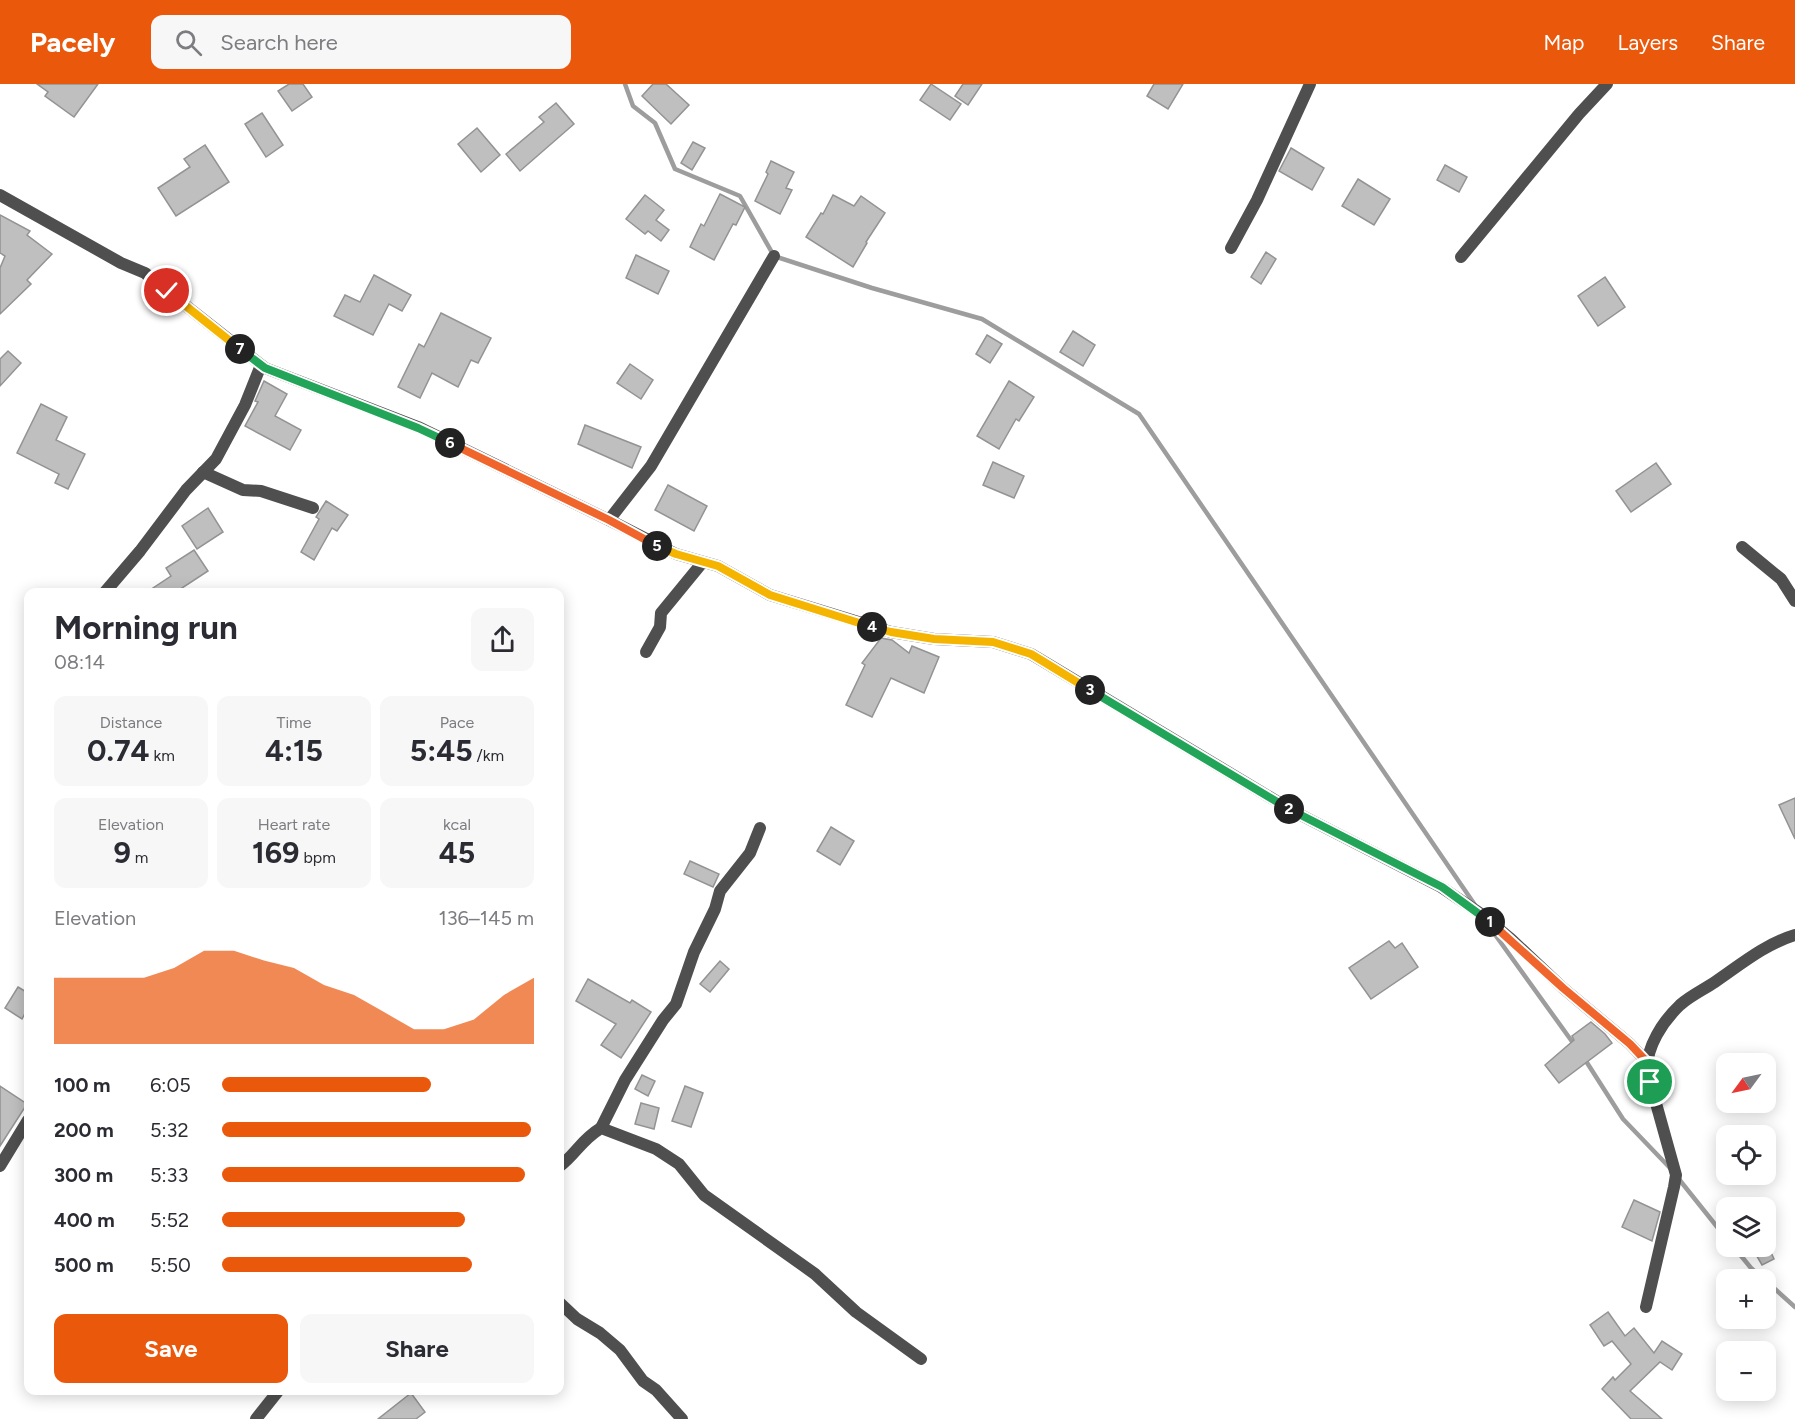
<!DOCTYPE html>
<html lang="en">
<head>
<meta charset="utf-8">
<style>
	body { margin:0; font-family:Figtree,sans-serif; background:#f7f7f7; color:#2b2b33; height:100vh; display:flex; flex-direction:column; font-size:22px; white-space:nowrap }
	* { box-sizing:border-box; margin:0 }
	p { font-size:20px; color:#7c7c81 }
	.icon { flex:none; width:33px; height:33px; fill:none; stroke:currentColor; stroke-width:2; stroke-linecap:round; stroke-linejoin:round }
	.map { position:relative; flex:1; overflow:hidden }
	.side { position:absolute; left:24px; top:504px; width:540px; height:807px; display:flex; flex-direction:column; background:#fff; border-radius:12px; box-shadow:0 3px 15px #0003 }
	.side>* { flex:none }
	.needle { width:39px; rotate:237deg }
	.controls { position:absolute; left:1716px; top:969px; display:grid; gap:12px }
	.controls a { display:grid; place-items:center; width:60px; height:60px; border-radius:12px; background:#fff; box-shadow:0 3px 15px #0003; font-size:30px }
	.pin { position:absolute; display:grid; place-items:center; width:51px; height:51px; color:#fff; margin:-26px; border:3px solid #fff; border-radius:50%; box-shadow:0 2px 6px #0007 }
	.km { position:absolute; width:30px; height:30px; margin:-15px; border-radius:50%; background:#222; color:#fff; font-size:16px; line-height:30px; text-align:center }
	.round { display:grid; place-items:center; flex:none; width:63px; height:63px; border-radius:12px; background:#f7f7f7 }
	.overview { display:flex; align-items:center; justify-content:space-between; height:102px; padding:0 30px }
	h1 { font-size:33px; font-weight:700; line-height:45px }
	.metrics { display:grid; grid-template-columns:repeat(3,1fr); gap:9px; height:102px; padding:6px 30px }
	.metrics div { display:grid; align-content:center; border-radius:12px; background:#f7f7f7; text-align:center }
	.metrics b { font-size:30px; font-weight:700 }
	.metrics small { font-size:16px; font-weight:400 }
	.metrics p { font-size:16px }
	.chart { height:168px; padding:12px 30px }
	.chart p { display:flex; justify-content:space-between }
	.chart svg { width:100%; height:108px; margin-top:6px; fill:#ea580c; opacity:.7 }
	.cta { display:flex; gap:12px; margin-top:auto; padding:12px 30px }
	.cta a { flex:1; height:69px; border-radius:12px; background:#ea580c; color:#fff; font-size:24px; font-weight:700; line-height:69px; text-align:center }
	.cta a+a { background:#f7f7f7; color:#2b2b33 }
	ul { padding:0 30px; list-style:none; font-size:20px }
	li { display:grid; grid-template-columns:96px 72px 1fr; align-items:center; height:45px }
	li i { height:15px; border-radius:8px; background:#ea580c }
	header { display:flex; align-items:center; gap:36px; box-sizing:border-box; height:84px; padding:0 30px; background:#ea580c; color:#fff }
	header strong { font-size:28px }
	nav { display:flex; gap:33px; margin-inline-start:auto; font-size:21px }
	.search { width:420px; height:54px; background:#f7f7f7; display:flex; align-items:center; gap:15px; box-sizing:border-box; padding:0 21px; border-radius:12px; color:#7c7c81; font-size:22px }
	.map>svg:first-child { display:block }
</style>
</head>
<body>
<header>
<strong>Pacely</strong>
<div class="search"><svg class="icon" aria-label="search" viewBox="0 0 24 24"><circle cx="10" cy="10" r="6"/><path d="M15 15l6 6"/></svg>Search here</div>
<nav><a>Map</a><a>Layers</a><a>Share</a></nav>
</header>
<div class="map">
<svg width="1795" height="1335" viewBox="0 0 1795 1335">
	<rect width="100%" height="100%" fill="#fff"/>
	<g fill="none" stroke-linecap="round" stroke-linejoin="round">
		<g stroke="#9d9d9d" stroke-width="4.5">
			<path d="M625 0 633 22 655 39 675 85 740 112 774 172 872 204 982 235 1139 330 1475 821"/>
			<path d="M1491 845 1576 963"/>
			<path d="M1584 974 1623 1035 1671 1085"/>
			<path d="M1678 1094 1726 1154"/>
			<path d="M1733 1162 1751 1184 1764 1196"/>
			<path d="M1766 1197 1795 1223"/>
		</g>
	</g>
	<g fill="#bfbfbf" stroke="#939393" stroke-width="1.5">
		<path d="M37 0H98L74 33 45 12 48 8Z"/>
		<path d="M289 0H303L312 13 292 27 278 7Z"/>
		<path d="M653 0H666L689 21 671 40 642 12Z"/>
		<path d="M931 0 961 20 950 36 920 16Z"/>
		<path d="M963 0H982L968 21 955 12Z"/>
		<path d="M1154 0H1183L1168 25 1147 12Z"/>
		<path d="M556 19 574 40 520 87 506 70 544 38 539 33Z"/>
		<path d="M262 29 283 61 266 73 245 40Z"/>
		<path d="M477 44 500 71 481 88 458 60Z"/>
		<path d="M693 58 705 64 692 86 681 79Z"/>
		<path d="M205 61 229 98 176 132 158 104 190 83 184 75Z"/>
		<path d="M1291 64 1324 84 1312 106 1279 87Z"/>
		<path d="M771 77 794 88 786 104 792 106 780 130 755 117 768 90 766 88Z"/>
		<path d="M1445 81 1467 93 1459 108 1437 96Z"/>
		<path d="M1358 95 1390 115 1374 141 1342 122Z"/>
		<path d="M720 110 745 123 736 141 733 140 714 176 690 163 701 140 704 142Z"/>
		<path d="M645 111 664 126 656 136 669 146 661 157 648 147 645 150 626 135Z"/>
		<path d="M833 111 854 122 861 112 885 129 866 158 867 159 853 183 806 153 821 129 823 130Z"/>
		<path d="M0 131 30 147 27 151 52 170 27 196 31 200 0 230V184L5 172 0 169Z"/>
		<path d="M1266 168 1276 175 1261 200 1251 193Z"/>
		<path d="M636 171 669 187 658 210 626 194Z"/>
		<path d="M374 191 411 211 402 227 389 220 373 251 334 232 345 211 360 218Z"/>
		<path d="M1605 193 1625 223 1598 242 1578 212Z"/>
		<path d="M441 229 491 254 478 279 471 276 458 303 432 289 420 314 398 303 419 260 424 263Z"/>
		<path d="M1073 247 1095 261 1083 282 1060 268Z"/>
		<path d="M987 251 1002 260 990 279 976 270Z"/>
		<path d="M8 267 21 279 0 302V275Z"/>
		<path d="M630 280 653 296 641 315 617 299Z"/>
		<path d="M264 297 287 310 275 332 301 346 290 366 245 342 258 318 255 317Z"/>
		<path d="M1009 297 1034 313 1019 337 1016 335 999 365 977 352Z"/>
		<path d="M41 320 67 333 56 356 85 370 68 405 55 399 59 390 17 369Z"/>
		<path d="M585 341 641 363 632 384 578 360Z"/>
		<path d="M993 378 1024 392 1014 414 983 401Z"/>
		<path d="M1656 379 1671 400 1631 428 1616 407Z"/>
		<path d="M668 401 707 422 694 447 655 426Z"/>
		<path d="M326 417 348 431 337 447 332 444 314 476 301 468 319 435 316 433Z"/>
		<path d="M208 424 223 448 197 465 182 442Z"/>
		<path d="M194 466 208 487 176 508H147L171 492 166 484Z"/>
		<path d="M881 554 892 556 909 569 912 562 939 573 924 609 891 594 872 633 846 621 865 581 862 579Z"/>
		<path d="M1795 714V755L1779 721Z"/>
		<path d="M831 743 854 757 840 781 817 767Z"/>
		<path d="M690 777 719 790 713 803 684 790Z"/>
		<path d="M1389 857 1395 864 1402 859 1418 883 1371 915 1349 884Z"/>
		<path d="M720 877 729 885 710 908 700 900Z"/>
		<path d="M588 895 630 919 632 916 651 928 621 974 601 961 616 940 576 917Z"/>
		<path d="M18 903 28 909V924L22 935 5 924Z"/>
		<path d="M1591 938 1605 950 1612 959 1559 999 1545 981 1574 956 1572 952Z"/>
		<path d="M642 991 655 997 648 1012 635 1005Z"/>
		<path d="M0 1002 27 1020 0 1062Z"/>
		<path d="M685 1002 703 1009 691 1043 672 1037Z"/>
		<path d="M641 1019 659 1024 654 1045 635 1040Z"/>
		<path d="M1634 1116 1660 1128 1652 1157 1622 1143Z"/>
		<path d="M1751 1162H1768L1774 1175 1762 1181Z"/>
		<path d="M1608 1228 1625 1252 1634 1244 1654 1269 1662 1257 1682 1270 1672 1286 1660 1278 1630 1307 1662 1335H1631L1602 1305 1613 1293 1615 1296 1631 1280 1612 1257 1604 1262 1590 1241Z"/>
		<path d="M411 1309 425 1328 416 1335H378Z"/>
	</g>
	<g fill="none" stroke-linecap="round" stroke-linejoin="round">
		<g stroke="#4f4f4f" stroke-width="12">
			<path d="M0 111 121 179 145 189 167 207 265 284 418 343 609 436 676 470 718 482 770 511 891 548 934 555 993 558 1031 570 1293 727 1441 803 1481 830 1511 855 1563 904 1630 960 1647 978"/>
			<path d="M1231 164 1257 116 1310 0"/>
			<path d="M1461 173 1579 30 1607 0"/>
			<path d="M203 388 243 406 261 407 313 424"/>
			<path d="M609 436 651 382 774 172"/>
			<path d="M1742 463 1781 495 1795 517"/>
			<path d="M105 508 140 467 186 406 216 375 245 321 261 281"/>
			<path d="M646 568 660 543 661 529 702 479"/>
			<path d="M601 1044 625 996 663 936 676 920 694 868 715 825 720 807 750 769 760 744"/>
			<path d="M0 1082 28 1036"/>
			<path d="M560 1082C576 1070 581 1056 601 1044L656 1065 679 1080 704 1111 815 1190 856 1228 921 1275"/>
			<path d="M560 1219 577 1235 600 1249 620 1266 643 1297 656 1306 682 1335"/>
			<path d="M1646 1223 1674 1103 1676 1091 1647 987C1646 963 1663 937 1680 921 1690 912 1703 906 1715 898 1740 881 1765 860 1795 851"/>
			<path d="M256 1335 279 1306"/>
		</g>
	</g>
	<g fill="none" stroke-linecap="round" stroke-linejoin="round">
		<g stroke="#fff" stroke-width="12">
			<path id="split-1" d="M1490 838 1563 904 1630 960 1647 978 1650 998"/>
		</g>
		<g stroke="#fff" stroke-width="12">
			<path id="split-2" d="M1289 725 1442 803 1490 838"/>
		</g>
		<g stroke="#fff" stroke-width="12">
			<path id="split-3" d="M1090 606 1289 725"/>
		</g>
		<g stroke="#fff" stroke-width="12">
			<path id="split-4" d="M872 543 891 548 934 555 993 558 1031 570 1090 606"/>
		</g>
		<g stroke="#fff" stroke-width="12">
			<path id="split-5" d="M657 462 676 470 718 482 770 511 872 543"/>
		</g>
		<g stroke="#fff" stroke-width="12">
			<path id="split-6" d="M450 359 609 436 657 462"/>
		</g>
		<g stroke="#fff" stroke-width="12">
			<path id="split-7" d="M240 265 265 284 418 344 450 359"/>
		</g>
		<g stroke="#fff" stroke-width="12">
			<path id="split-8" d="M167 207 240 265"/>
		</g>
		<use href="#split-1" stroke="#f0652b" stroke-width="8"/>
		<use href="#split-2" stroke="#22a559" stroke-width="8"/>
		<use href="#split-3" stroke="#22a559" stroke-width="8"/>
		<use href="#split-4" stroke="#f5b400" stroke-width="8"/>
		<use href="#split-5" stroke="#f5b400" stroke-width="8"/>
		<use href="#split-6" stroke="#f0652b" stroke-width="8"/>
		<use href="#split-7" stroke="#22a559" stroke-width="8"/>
		<use href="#split-8" stroke="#f5b400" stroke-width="8"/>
	</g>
</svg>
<div class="controls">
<a><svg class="needle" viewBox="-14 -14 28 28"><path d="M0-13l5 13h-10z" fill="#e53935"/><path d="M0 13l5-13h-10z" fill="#7c7c81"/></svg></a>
<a><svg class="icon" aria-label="locate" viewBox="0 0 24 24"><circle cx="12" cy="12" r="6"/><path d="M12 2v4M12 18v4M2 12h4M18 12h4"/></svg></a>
<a><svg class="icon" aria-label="layers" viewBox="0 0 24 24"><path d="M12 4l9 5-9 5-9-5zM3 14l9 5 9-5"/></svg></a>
<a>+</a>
<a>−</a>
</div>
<div class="pin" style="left:1650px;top:998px;background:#1e9e55"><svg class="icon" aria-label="arrive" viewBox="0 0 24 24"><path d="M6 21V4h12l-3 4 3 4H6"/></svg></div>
<div class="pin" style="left:167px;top:207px;background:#d93025"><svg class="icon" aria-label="check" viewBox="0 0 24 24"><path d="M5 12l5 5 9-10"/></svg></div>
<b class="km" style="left:1490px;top:838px">1</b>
<b class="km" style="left:1289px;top:725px">2</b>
<b class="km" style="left:1090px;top:606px">3</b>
<b class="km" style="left:872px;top:543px">4</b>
<b class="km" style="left:657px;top:462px">5</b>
<b class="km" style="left:450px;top:359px">6</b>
<b class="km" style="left:240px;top:265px">7</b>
<section class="side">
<div class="overview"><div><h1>Morning run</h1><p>08:14</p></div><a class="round"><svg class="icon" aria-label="share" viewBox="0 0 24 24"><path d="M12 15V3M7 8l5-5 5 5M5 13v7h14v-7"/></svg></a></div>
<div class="metrics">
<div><p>Distance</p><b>0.74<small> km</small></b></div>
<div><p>Time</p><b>4:15</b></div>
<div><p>Pace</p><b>5:45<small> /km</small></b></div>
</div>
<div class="metrics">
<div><p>Elevation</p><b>9<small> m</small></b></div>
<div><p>Heart rate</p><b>169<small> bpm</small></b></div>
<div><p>kcal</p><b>45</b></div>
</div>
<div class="chart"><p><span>Elevation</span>136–145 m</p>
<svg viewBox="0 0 160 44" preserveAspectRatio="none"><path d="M0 44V17L10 17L20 17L30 17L40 13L50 6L60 6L70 10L80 13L90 20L100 24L110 31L120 38L130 38L140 34L150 24L160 17V44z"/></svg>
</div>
<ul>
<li><b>100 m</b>6:05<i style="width:67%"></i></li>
<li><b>200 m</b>5:32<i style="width:99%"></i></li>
<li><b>300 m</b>5:33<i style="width:97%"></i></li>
<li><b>400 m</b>5:52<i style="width:78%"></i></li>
<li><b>500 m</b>5:50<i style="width:80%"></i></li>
</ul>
<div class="cta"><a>Save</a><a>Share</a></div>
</section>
</div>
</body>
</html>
